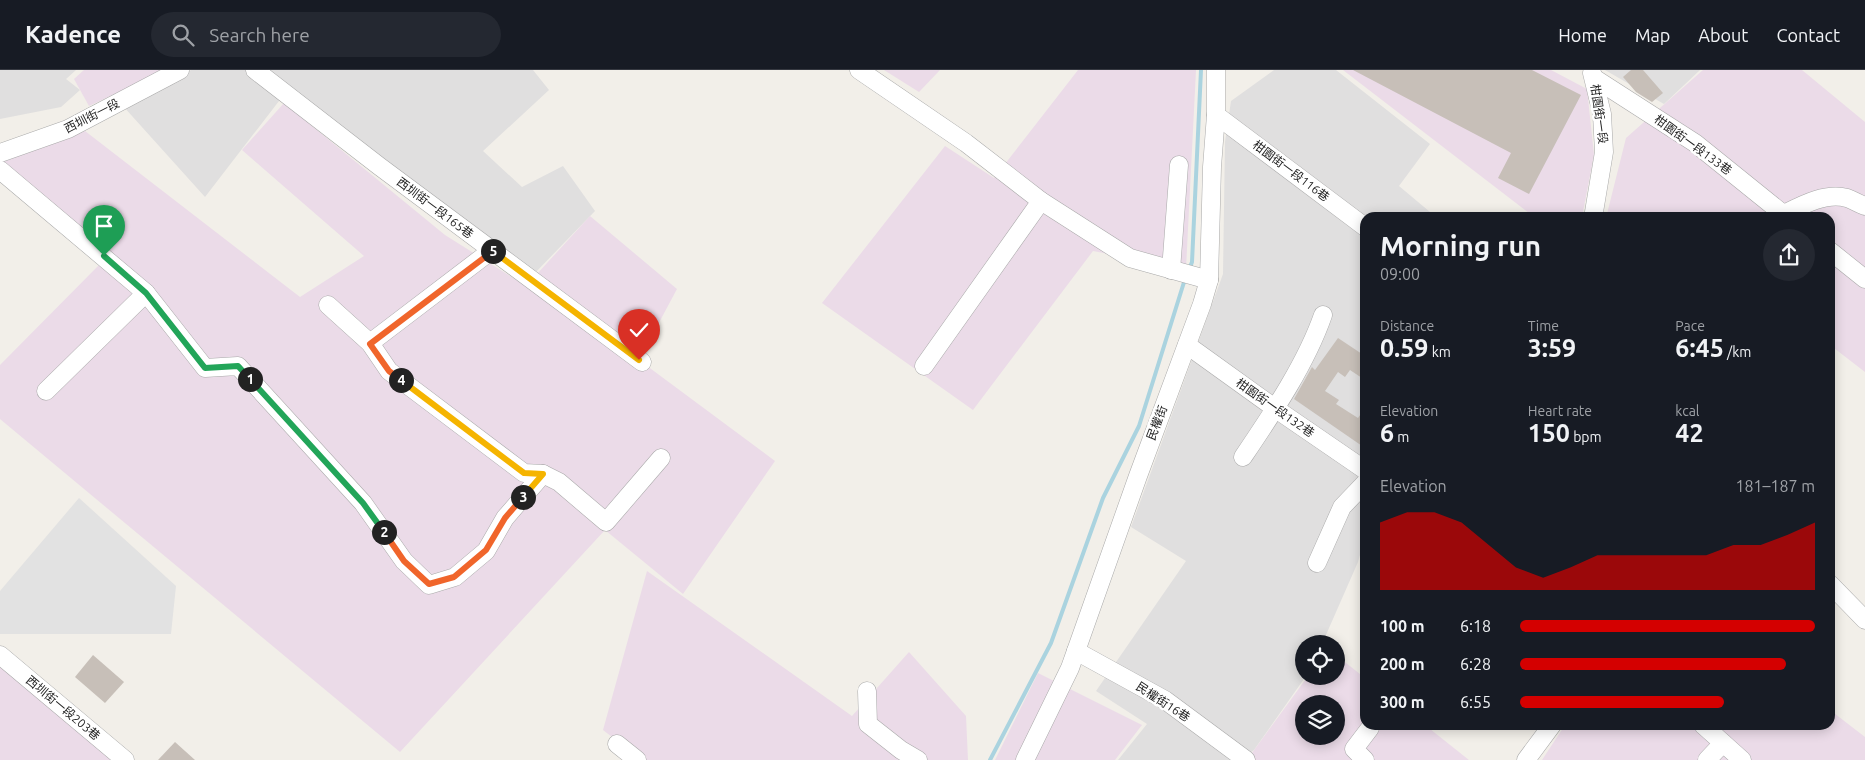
<!DOCTYPE html>
<html lang="en">
<head>
<meta charset="utf-8">
<style>
	body { margin:0; font-family:Ubuntu,"Noto Sans TC",sans-serif; background:#242831; color:#f1f3f6; height:100vh; display:flex; flex-direction:column; font-size:19px; white-space:nowrap }
	* { box-sizing:border-box; margin:0 }
	p { font-size:16px; color:#9ea1a6 }
	.icon { flex:none; width:28px; height:28px; fill:none; stroke:currentColor; stroke-width:2; stroke-linecap:round; stroke-linejoin:round }
	.map { position:relative; flex:1; overflow:hidden }
	.drawer { position:absolute; left:1360px; top:142px; width:475px; height:518px; display:flex; flex-direction:column; background:#171b24; border-radius:15px; box-shadow:0 2px 12px #0003 }
	.drawer>* { flex:none }
	.tools { position:absolute; left:1295px; top:565px; display:grid; gap:10px }
	.tools a { display:grid; place-items:center; width:50px; height:50px; border-radius:50%; background:#171b24; box-shadow:0 2px 12px #0003; font-size:25px }
	.pin { position:absolute; display:grid; place-items:center; width:42px; height:42px; color:#fff; margin:-51px -21px; border-radius:50% 50% 50% 0; rotate:-45deg; box-shadow:0 0 5px #0007 }
	.pin .icon { rotate:45deg }
	.km { position:absolute; width:25px; height:25px; margin:-12px; border-radius:50%; background:#222; color:#fff; font-size:14px; line-height:25px; text-align:center }
	.round { display:grid; place-items:center; flex:none; width:52px; height:52px; border-radius:26px; background:#242831 }
	.headline { display:flex; align-items:center; justify-content:space-between; height:85px; padding:0 20px }
	h1 { font-size:28px; font-weight:700; line-height:38px }
	.metrics { display:grid; grid-template-columns:repeat(3,1fr); gap:8px; height:85px; padding:5px 20px }
	.metrics div { display:grid; align-content:center }
	.metrics b { font-size:25px; font-weight:700 }
	.metrics small { font-size:14px; font-weight:400 }
	.metrics p { font-size:14px }
	.chart { height:140px; padding:10px 20px }
	.chart p { display:flex; justify-content:space-between }
	.chart svg { width:100%; height:90px; margin-top:5px; fill:#d40000; opacity:.7 }
	ul { padding:0 20px; list-style:none; font-size:16px }
	li { display:grid; grid-template-columns:80px 60px 1fr; align-items:center; height:38px }
	li i { height:12px; border-radius:6px; background:#d40000 }
	header { display:flex; align-items:center; gap:30px; box-sizing:border-box; height:70px; padding:0 25px; background:#171b24; border-bottom:1px solid #363941 }
	header strong { font-size:24px }
	nav { display:flex; gap:28px; margin-inline-start:auto; font-size:18px }
	.search { width:350px; height:45px; background:#242831; display:flex; align-items:center; gap:12px; box-sizing:border-box; padding:0 18px; border-radius:28px; color:#9ea1a6; font-size:19px }
	.map>svg:first-child { display:block }
</style>
</head>
<body>
<header>
<strong>Kadence</strong>
<div class="search"><svg class="icon" aria-label="search" viewBox="0 0 24 24"><circle cx="10" cy="10" r="6"/><path d="M15 15l6 6"/></svg>Search here</div>
<nav><a>Home</a><a>Map</a><a>About</a><a>Contact</a></nav>
</header>
<div class="map">
<svg width="1865" height="690" viewBox="0 0 1865 690">
	<rect width="100%" height="100%" fill="#f2efe9"/>
	<g fill="#e0dfdf">
		<path d="M0 0H76L66 9 80 20 61 37 0 49Z"/>
		<path d="M191 0H533L549 20 483 81 522 117 563 96 595 141 534 204 289 18 205 127 123 36Z"/>
		<path d="M1274 0H1336L1430 74 1399 116 1436 147 1365 148V467L1358 492 1322 574H1304V606H1306L1254 680 1241 690H1118L1147 654 1096 621 1186 491 1131 457 1223 204 1225 72 1231 31Z"/>
		<path d="M1605 0H1700L1664 34Z"/>
	</g>
	<g fill="#ebdbe8" fill-rule="evenodd">
		<path d="M84 0H166L89 36 74 9Z"/>
		<path d="M884 0H940L919 22Z"/>
		<path d="M1078 0H1196L1186 199 1093 181 973 340 822 233 945 76 994 108Z"/>
		<path d="M1343 0H1551L1587 19 1594 85 1582 147H1534Z"/>
		<path d="M1703 0H1802L1865 52V302L1830 275V148H1606L1626 68Z"/>
		<path d="M284 33 445 165 526 216 590 146 677 219 639 290 775 391 683 524 605 460 400 682 0 349V295L99 195 2 90 85 61 300 227 364 186 242 80Z"/>
		<path d="M647 501 852 646 909 582 966 646 968 690H642L603 660Z"/>
		<path d="M1336 585 1365 608V655H1425L1469 690H1253L1249 687 1308 606H1336ZM1304 634H1336V666H1304Z"/>
		<path d="M0 592 112 690H0Z"/>
		<path d="M1038 603 1142 655 1115 690H995Z"/>
		<path d="M1830 640 1865 667V690H1542L1565 655H1830Z"/>
	</g>
	<path fill="#e2e2e2" d="M79 428 176 516 171 564H0V521Z"/>
	<g fill="none" stroke-linecap="round" stroke-linejoin="round">
		<g stroke="#aad3df" stroke-width="4">
			<path d="M1189 200 1192 192 1201 0"/>
			<path d="M990 690 1051 573 1103 428 1139 356 1185 209"/>
		</g>
	</g>
	<g fill="#c7bfb8">
		<path d="M1353 0H1532L1581 25 1529 124 1498 108 1511 83Z"/>
		<path d="M1631 0H1643L1663 23 1652 32 1636 22 1623 7Z"/>
		<path d="M1338 268 1365 286V310L1350 300 1345 307 1338 302 1325 321 1339 330 1336 334 1358 348 1365 338V378L1294 329 1312 297 1315 300Z"/>
		<path d="M93 585 124 612 105 633 75 607Z"/>
		<path d="M175 672 195 690H158Z"/>
	</g>
	<g fill="none" stroke-linecap="round" stroke-linejoin="round">
		<g stroke="#a9a9a9" stroke-width="19">
			<g id="minor">
				<path d="M255 0 379 96 642 292"/>
				<path d="M859 0 966 73 1041 131 1130 188 1209 210"/>
				<path d="M1592 3 1602 44 1604 82 1593 148"/>
				<path d="M1594 8 1695 73 1788 148"/>
				<path d="M1216 45 1365 157"/>
				<path d="M0 83 68 59 180 0"/>
				<path d="M0 100 146 223 205 298 238 296 363 433 404 491 429 515 455 507 486 481 505 448 543 404"/>
				<path d="M1784 144C1802 135 1826 122 1847 128 1853 130 1859 134 1865 136"/>
				<path d="M1830 181 1865 209"/>
				<path d="M1171 200 1179 95"/>
				<path d="M328 235 370 273 389 301 524 403 543 404 559 412 606 452 661 388"/>
				<path d="M370 273 492 180"/>
				<path d="M1187 275 1276 339 1365 400"/>
				<path d="M924 296 1041 131"/>
				<path d="M46 321 146 223"/>
				<path d="M1243 387C1272 344 1306 294 1323 245"/>
				<path d="M1317 493 1342 437 1365 413"/>
				<path d="M1830 514 1865 550"/>
				<path d="M1076 581 1165 630 1246 690"/>
				<path d="M0 585 125 690"/>
				<path d="M867 621 868 654 901 680 918 690"/>
				<path d="M1703 655 1742 690"/>
				<path d="M617 674 637 690"/>
				<path d="M1025 690 1070 598 1138 406 1202 234 1209 210 1212 97 1216 45V0"/>
				<path d="M1365 690 1354 679 1370 658"/>
				<path d="M1526 690 1552 655"/>
				<path d="M1707 690 1723 673"/>
			</g>
		</g>
		<use href="#minor" stroke="#fff" stroke-width="18"/>
	</g>
	<g fill="none" stroke-linecap="round" stroke-linejoin="round">
		<g stroke="#fff" stroke-width="10">
			<path id="split-1" d="M104 186 146 223 205 298 238 296 250 309"/>
		</g>
		<g stroke="#fff" stroke-width="10">
			<path id="split-2" d="M250 309 363 433 384 462"/>
		</g>
		<g stroke="#fff" stroke-width="10">
			<path id="split-3" d="M384 462 404 491 429 514 454 507 486 480 505 448 523 427"/>
		</g>
		<g stroke="#fff" stroke-width="10">
			<path id="split-4" d="M401 310 524 403 543 404 523 427"/>
		</g>
		<g stroke="#fff" stroke-width="10">
			<path id="split-5" d="M401 310 389 301 370 274 493 181"/>
		</g>
		<g stroke="#fff" stroke-width="10">
			<path id="split-6" d="M493 181 639 290"/>
		</g>
		<use href="#split-1" stroke="#22a559" stroke-width="6"/>
		<use href="#split-2" stroke="#22a559" stroke-width="6"/>
		<use href="#split-3" stroke="#f0652b" stroke-width="6"/>
		<use href="#split-4" stroke="#f5b400" stroke-width="6"/>
		<use href="#split-5" stroke="#f0652b" stroke-width="6"/>
		<use href="#split-6" stroke="#f5b400" stroke-width="6"/>
	</g>
	<g text-anchor="middle" stroke-width="5" stroke-linejoin="round" paint-order="stroke">
		<g font-size="12" fill="#222" stroke="#fff">
			<text transform="translate(1599 44) rotate(82)" y="4">柑園街一段</text>
			<text transform="translate(92 46) rotate(-27)" y="4">西圳街一段</text>
			<text transform="translate(1693 75) rotate(36)" y="4">柑園街一段133巷</text>
			<text transform="translate(1291 101) rotate(37)" y="4">柑園街一段116巷</text>
			<text transform="translate(435 138) rotate(37)" y="4">西圳街一段165巷</text>
			<text transform="translate(1275 338) rotate(35)" y="4">柑園街一段132巷</text>
			<text transform="translate(1157 353) rotate(-69)" y="4">民權街</text>
			<text transform="translate(1163 632) rotate(33)" y="4">民權街16巷</text>
			<text transform="translate(63 638) rotate(40)" y="4">西圳街一段203巷</text>
		</g>
	</g>
</svg>
<div class="tools">
<a><svg class="icon" aria-label="locate" viewBox="0 0 24 24"><circle cx="12" cy="12" r="6"/><path d="M12 2v4M12 18v4M2 12h4M18 12h4"/></svg></a>
<a><svg class="icon" aria-label="layers" viewBox="0 0 24 24"><path d="M12 4l9 5-9 5-9-5zM3 14l9 5 9-5"/></svg></a>
</div>
<div class="pin" style="left:104px;top:186px;background:#1e9e55"><svg class="icon" aria-label="arrive" viewBox="0 0 24 24"><path d="M6 21V4h12l-3 4 3 4H6"/></svg></div>
<div class="pin" style="left:639px;top:290px;background:#d93025"><svg class="icon" aria-label="check" viewBox="0 0 24 24"><path d="M5 12l5 5 9-10"/></svg></div>
<b class="km" style="left:250px;top:309px">1</b>
<b class="km" style="left:384px;top:462px">2</b>
<b class="km" style="left:523px;top:427px">3</b>
<b class="km" style="left:401px;top:310px">4</b>
<b class="km" style="left:493px;top:181px">5</b>
<section class="drawer">
<div class="headline"><div><h1>Morning run</h1><p>09:00</p></div><a class="round"><svg class="icon" aria-label="share" viewBox="0 0 24 24"><path d="M12 15V3M7 8l5-5 5 5M5 13v7h14v-7"/></svg></a></div>
<div class="metrics">
<div><p>Distance</p><b>0.59<small> km</small></b></div>
<div><p>Time</p><b>3:59</b></div>
<div><p>Pace</p><b>6:45<small> /km</small></b></div>
</div>
<div class="metrics">
<div><p>Elevation</p><b>6<small> m</small></b></div>
<div><p>Heart rate</p><b>150<small> bpm</small></b></div>
<div><p>kcal</p><b>42</b></div>
</div>
<div class="chart"><p><span>Elevation</span>181–187 m</p>
<svg viewBox="0 0 160 44" preserveAspectRatio="none"><path d="M0 44V11L10 6L20 6L30 11L40 22L50 33L60 38L70 33L80 27L90 27L100 27L110 27L120 27L130 22L140 22L150 17L160 11V44z"/></svg>
</div>
<ul>
<li><b>100 m</b>6:18<i style="width:100%"></i></li>
<li><b>200 m</b>6:28<i style="width:90%"></i></li>
<li><b>300 m</b>6:55<i style="width:69%"></i></li>
</ul>
</section>
</div>
</body>
</html>
